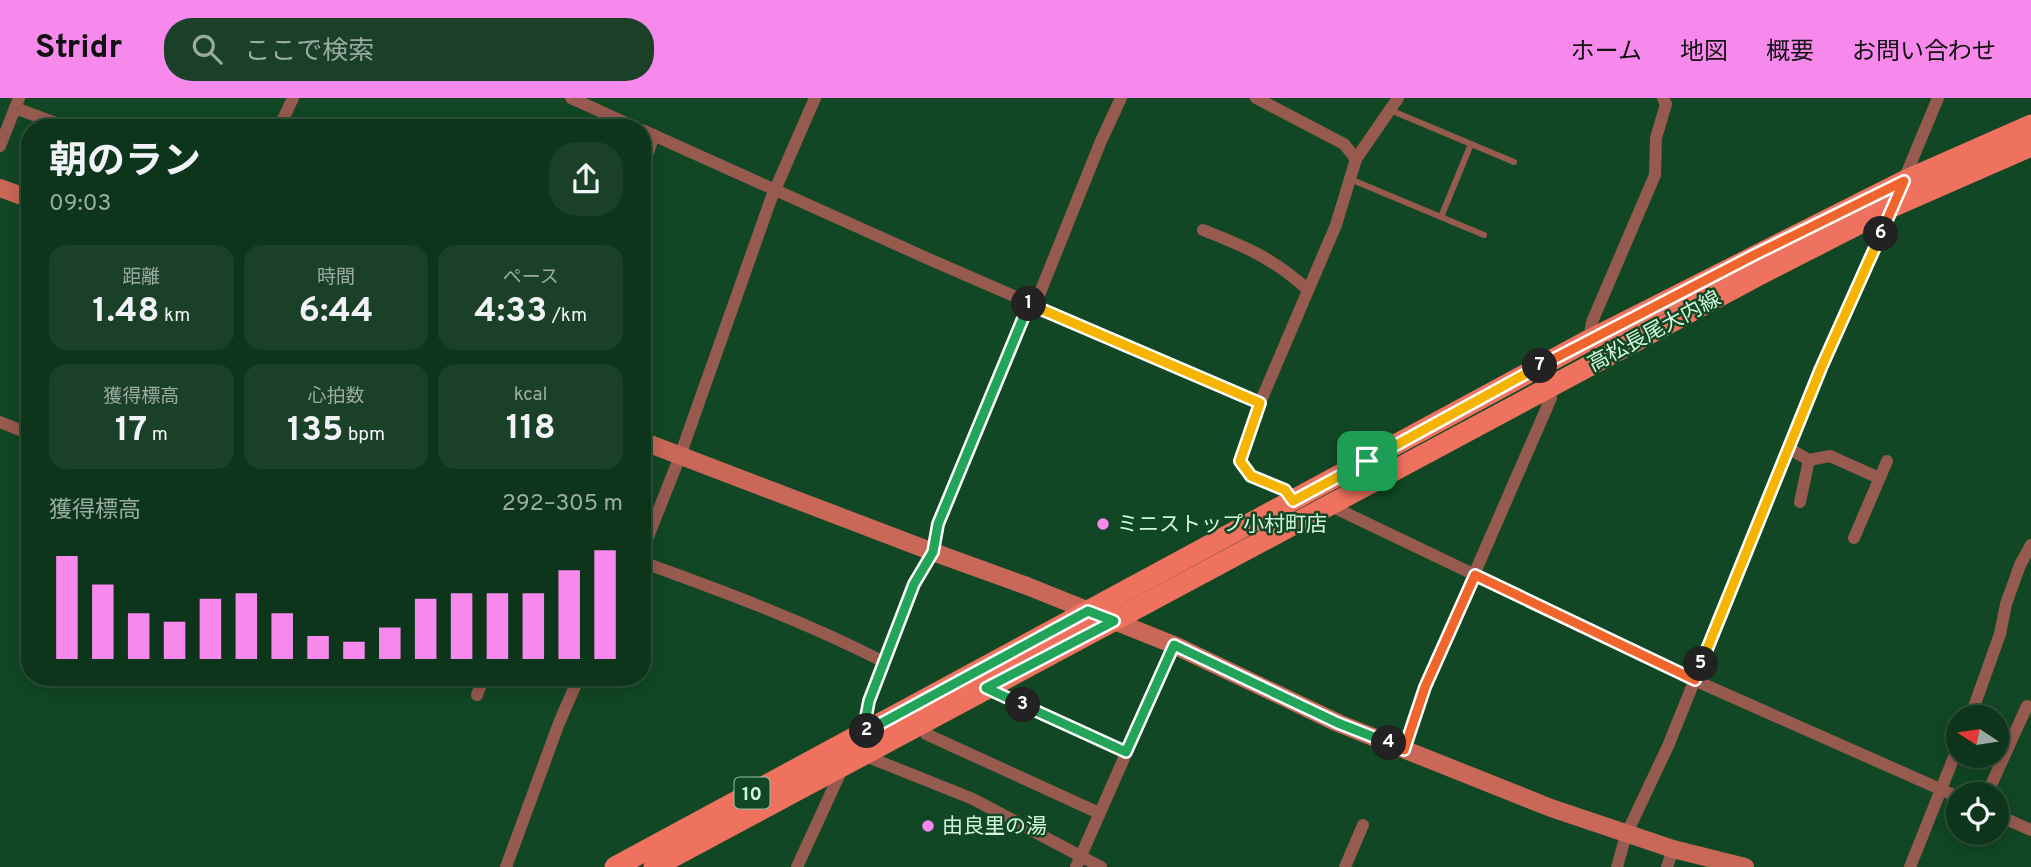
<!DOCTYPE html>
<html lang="ja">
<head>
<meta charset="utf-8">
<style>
	body { margin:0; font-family:Overpass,"Noto Sans JP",sans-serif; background:#1b4028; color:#f1f3f6; height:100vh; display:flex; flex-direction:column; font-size:26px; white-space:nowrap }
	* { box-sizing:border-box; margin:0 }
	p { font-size:23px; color:#9aaba3 }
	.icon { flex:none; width:38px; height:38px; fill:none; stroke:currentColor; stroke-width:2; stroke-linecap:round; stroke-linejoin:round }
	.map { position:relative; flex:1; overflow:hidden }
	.details { position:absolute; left:21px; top:21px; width:630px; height:567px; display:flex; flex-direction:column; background:#0d351b; border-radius:28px; box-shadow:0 4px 18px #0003,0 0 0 2px #2d503a }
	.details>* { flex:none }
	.needle { width:46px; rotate:282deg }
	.tools { position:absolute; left:1946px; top:607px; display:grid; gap:14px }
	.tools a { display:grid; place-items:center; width:63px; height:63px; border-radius:50%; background:#0d351b; box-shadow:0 4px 18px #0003,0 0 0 2px #2d503a; font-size:35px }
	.pin { position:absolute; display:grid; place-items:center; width:60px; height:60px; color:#fff; margin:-30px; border-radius:14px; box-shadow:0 4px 10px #0006 }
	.km { position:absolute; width:35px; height:35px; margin:-18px; border-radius:50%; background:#222; color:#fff; font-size:19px; line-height:35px; text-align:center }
	.round { display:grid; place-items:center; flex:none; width:74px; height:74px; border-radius:28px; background:#1b4028 }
	.summary { display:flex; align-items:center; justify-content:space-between; height:119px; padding:0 28px }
	h1 { font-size:38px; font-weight:700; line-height:52px }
	.figures { display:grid; grid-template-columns:repeat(3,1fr); gap:10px; height:119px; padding:7px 28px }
	.figures div { display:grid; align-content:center; border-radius:18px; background:#1b4028; text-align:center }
	.figures b { font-size:35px; font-weight:700 }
	.figures small { font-size:19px; font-weight:400 }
	.figures p { font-size:19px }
	.chart { height:196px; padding:14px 28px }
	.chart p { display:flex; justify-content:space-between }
	.chart svg { width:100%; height:126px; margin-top:7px; stroke:#f788ec; stroke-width:6 }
	header { display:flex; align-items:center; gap:42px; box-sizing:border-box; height:98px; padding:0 35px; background:#f788ec; color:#111 }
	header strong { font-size:33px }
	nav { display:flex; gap:38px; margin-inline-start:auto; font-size:24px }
	.search { width:490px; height:63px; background:#1b4028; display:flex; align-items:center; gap:18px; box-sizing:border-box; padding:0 24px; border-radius:28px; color:#9aaba3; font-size:26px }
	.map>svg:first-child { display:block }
</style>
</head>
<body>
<header>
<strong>Stridr</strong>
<div class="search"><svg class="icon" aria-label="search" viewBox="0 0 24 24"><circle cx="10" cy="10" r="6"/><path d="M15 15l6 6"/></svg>ここで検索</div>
<nav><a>ホーム</a><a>地図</a><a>概要</a><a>お問い合わせ</a></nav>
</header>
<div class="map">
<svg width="2031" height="769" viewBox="0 0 2031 769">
	<rect width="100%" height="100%" fill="#114724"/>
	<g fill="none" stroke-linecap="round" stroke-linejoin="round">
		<g stroke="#975a4f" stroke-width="6">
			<path d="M1390 12 1514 64"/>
			<path d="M1350 81 1484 137"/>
			<path d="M1441 119 1471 46"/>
		</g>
		<g stroke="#975a4f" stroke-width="12">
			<path d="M571 0 637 30"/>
			<path d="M1256 0 1344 46 1356 61"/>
			<path d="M15 10 69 30"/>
			<path d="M279 30 293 0"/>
			<path d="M642 32 931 162 1260 305"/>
			<path d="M0 48 19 0"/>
			<path d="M642 72 654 37"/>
			<path d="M1903 84 1938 0"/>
			<path d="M1203 132C1246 149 1273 160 1308 192"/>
			<path d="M1035 207 1101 43 1121 0"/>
			<path d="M1589 242 1592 224 1655 77 1656 40 1666 6 1663 0"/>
			<path d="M0 324 30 336"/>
			<path d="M1788 350 1809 362 1830 358 1879 380"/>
			<path d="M1800 404 1809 362"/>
			<path d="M1294 406 1285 392 1251 378 1240 363 1260 305 1336 127 1356 61 1398 0"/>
			<path d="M1329 407 1694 582 1958 699"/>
			<path d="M1854 440 1887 363"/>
			<path d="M642 454 680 358 771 101 815 0"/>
			<path d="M642 464C725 494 806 524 884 564"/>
			<path d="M986 590 1126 654"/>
			<path d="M477 597 484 579"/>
			<path d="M1970 620 2000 536 2006 506 2020 467 2031 447"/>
			<path d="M863 635 869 603 914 487 933 454 938 426 1030 205"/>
			<path d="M926 636 1099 715"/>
			<path d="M1404 652 1425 589 1551 300 1548 290"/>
			<path d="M863 657 973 701 1101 769"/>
			<path d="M1987 696 2027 608"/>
			<path d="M1997 717 2031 732"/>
			<path d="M506 769 559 625 579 579"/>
			<path d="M797 769 842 671"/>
			<path d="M1076 769 1174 547"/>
			<path d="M1345 769 1363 727"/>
			<path d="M1617 769 1626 737 1668 648 1821 270 1892 110"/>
			<path d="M1667 769 1673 751"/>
			<path d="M1910 769 1958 649"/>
		</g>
		<g stroke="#c96858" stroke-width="18">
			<path d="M0 90 30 101"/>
			<path d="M642 343 933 454 1027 488 1174 547 1338 625 1551 710 1673 751 1745 769"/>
		</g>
		<g stroke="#ee725e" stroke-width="21">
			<path d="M615 769 1589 242 1904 83 2031 27"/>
			<path d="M654 769 1759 177 1892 109 2031 48"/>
		</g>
	</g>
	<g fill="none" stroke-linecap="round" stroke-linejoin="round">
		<g stroke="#fff" stroke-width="14">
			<path id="split-1" d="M1029 206 1260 305 1240 363 1251 378 1285 392 1293 403 1367 363"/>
		</g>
		<g stroke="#fff" stroke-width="14">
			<path id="split-2" d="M867 633 863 635 869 603 914 486 933 454 938 426 1029 206"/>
		</g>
		<g stroke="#fff" stroke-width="14">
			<path id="split-3" d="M867 633 1088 513 1114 523 986 590 1023 607"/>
		</g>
		<g stroke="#fff" stroke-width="14">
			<path id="split-4" d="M1023 607 1126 654 1174 547 1338 625 1389 645"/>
		</g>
		<g stroke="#fff" stroke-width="14">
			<path id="split-5" d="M1389 645 1404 652 1425 589 1475 477 1695 582 1701 566"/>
		</g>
		<g stroke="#fff" stroke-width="14">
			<path id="split-6" d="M1701 566 1821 270 1881 136"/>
		</g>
		<g stroke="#fff" stroke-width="14">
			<path id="split-7" d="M1540 268 1754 157 1904 83 1881 136"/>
		</g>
		<g stroke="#fff" stroke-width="14">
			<path id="split-8" d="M1367 363 1540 268"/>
		</g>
		<use href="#split-1" stroke="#f5b400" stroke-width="9"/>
		<use href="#split-2" stroke="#22a559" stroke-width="9"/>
		<use href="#split-3" stroke="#22a559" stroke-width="9"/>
		<use href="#split-4" stroke="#22a559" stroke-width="9"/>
		<use href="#split-5" stroke="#f0652b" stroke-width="9"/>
		<use href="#split-6" stroke="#f5b400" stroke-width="9"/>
		<use href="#split-7" stroke="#f0652b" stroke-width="9"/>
		<use href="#split-8" stroke="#f5b400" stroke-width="9"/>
	</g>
	<g fill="#f788ec" stroke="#114724" stroke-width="2.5">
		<circle cx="1103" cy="426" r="7"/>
		<circle cx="928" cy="728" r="7"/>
	</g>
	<g text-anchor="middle" stroke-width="5" stroke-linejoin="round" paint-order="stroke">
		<rect fill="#114724" stroke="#9ac2a4" stroke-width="2" x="734.5" y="679.5" width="35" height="31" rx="5"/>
		<g font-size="19" font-weight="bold" fill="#d4f7db">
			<text x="752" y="702">10</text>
		</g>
		<g font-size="21" fill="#d4f7db" stroke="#114724">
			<text transform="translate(1654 233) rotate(-28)" y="7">高松長尾大内線</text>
		</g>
		<g font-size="21" fill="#d4f7db" stroke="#114724" text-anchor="start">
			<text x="1117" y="433">ミニストップ小村町店</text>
			<text x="942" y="735">由良里の湯</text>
		</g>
	</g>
</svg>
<div class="tools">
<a><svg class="needle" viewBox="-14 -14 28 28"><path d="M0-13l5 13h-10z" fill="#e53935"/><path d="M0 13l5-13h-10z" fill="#9aaba3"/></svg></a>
<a><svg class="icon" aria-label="locate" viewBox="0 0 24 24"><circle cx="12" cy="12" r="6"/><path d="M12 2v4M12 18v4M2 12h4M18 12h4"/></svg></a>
</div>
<div class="pin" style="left:1367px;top:363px;background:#1e9e55"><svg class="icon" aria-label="arrive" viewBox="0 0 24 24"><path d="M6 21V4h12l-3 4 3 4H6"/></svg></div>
<b class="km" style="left:1029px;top:206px">1</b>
<b class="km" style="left:867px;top:633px">2</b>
<b class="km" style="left:1023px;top:607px">3</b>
<b class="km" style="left:1389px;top:645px">4</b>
<b class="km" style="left:1701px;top:566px">5</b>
<b class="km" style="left:1881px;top:136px">6</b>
<b class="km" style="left:1540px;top:268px">7</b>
<section class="details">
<div class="summary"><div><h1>朝のラン</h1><p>09:03</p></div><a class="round"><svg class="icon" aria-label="share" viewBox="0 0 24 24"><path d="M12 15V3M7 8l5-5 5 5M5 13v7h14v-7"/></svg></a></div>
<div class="figures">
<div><p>距離</p><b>1.48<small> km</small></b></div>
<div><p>時間</p><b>6:44</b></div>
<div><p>ペース</p><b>4:33<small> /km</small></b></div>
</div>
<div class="figures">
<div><p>獲得標高</p><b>17<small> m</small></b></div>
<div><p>心拍数</p><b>135<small> bpm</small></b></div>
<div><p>kcal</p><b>118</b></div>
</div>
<div class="chart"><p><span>獲得標高</span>292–305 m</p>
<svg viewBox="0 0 160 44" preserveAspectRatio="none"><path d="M5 44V8M15 44V18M25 44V28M35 44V31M45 44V23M55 44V21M65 44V28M75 44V36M85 44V38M95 44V33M105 44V23M115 44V21M125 44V21M135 44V21M145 44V13M155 44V6"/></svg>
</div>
</section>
</div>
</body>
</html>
